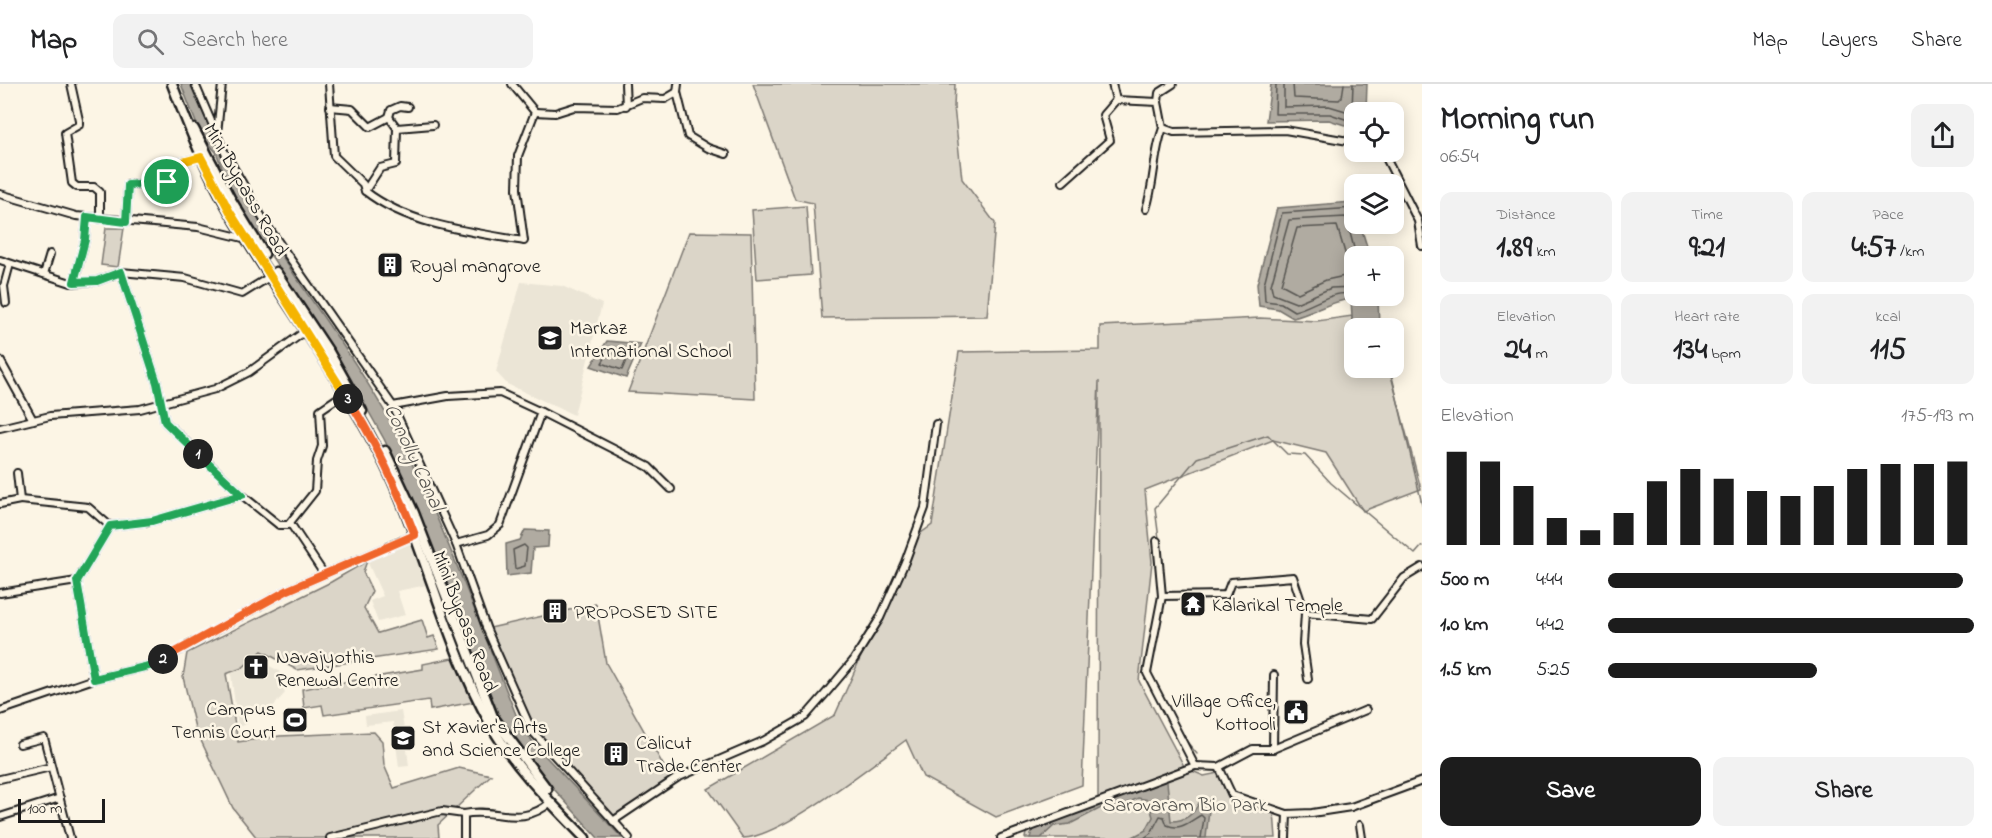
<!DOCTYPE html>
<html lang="en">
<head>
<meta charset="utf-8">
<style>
	body { margin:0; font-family:"Indie Flower",sans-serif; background:#f2f2f2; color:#202124; height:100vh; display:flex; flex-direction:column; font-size:22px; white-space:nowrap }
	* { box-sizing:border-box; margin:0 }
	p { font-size:20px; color:#757577 }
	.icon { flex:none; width:33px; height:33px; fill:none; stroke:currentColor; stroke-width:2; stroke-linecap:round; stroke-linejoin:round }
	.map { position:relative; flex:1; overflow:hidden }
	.details { display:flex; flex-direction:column; background:#fff; width:570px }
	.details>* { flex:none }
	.tools { position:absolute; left:1344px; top:18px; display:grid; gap:12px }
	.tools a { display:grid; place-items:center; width:60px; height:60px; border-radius:12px; background:#fff; box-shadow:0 3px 15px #0003; font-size:30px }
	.scale { position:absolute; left:18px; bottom:15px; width:87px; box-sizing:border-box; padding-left:6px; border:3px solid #1c1c1c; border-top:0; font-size:16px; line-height:21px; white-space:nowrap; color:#1c1c1c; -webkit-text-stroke:4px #fcf5e5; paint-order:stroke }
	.pin { position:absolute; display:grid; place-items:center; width:51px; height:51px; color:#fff; margin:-26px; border:3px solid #fff; border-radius:50%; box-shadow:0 2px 6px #0007 }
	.km { position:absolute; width:30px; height:30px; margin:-15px; border-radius:50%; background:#222; color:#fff; font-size:16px; line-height:30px; text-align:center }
	.round { display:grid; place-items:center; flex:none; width:63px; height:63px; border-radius:12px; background:#f2f2f2 }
	.overview { display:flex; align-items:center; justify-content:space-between; height:102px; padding:0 18px }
	h1 { font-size:33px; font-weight:700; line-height:45px }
	.stats { display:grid; grid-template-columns:repeat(3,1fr); gap:9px; height:102px; padding:6px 18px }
	.stats div { display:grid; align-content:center; border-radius:12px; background:#f2f2f2; text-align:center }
	.stats b { font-size:30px; font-weight:700 }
	.stats small { font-size:16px; font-weight:400 }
	.stats p { font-size:16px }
	.chart { height:168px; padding:12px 18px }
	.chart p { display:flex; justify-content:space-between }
	.chart svg { width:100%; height:108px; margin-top:6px; stroke:#1c1c1c; stroke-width:6 }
	.cta { display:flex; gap:12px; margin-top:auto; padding:12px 18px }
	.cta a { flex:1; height:69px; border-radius:12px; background:#1c1c1c; color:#fff; font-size:24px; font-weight:700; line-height:69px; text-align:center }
	.cta a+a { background:#f2f2f2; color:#202124 }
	ul { padding:0 18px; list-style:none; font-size:20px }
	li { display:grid; grid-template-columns:96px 72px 1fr; align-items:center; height:45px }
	li i { height:15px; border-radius:8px; background:#1c1c1c }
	header { display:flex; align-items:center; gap:36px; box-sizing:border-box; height:84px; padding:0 30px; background:#fff; border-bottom:2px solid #e0e0e0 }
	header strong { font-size:28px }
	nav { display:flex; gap:33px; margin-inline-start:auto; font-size:21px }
	.search { width:420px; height:54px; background:#f2f2f2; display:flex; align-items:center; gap:15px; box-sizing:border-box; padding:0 21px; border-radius:12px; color:#757577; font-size:22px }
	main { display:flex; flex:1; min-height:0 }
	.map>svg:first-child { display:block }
</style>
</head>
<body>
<header>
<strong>Map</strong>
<div class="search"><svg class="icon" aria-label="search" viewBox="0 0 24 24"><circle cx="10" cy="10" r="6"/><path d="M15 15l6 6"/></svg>Search here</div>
<nav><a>Map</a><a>Layers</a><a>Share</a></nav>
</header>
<main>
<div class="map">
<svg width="1422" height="754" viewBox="0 0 1422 754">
	<rect width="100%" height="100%" fill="#fcf5e5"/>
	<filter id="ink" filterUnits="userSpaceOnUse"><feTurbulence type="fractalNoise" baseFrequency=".0167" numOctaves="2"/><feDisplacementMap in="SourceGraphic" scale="12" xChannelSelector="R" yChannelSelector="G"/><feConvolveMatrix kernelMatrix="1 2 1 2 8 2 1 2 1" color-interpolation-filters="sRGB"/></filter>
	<g filter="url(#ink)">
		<g fill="#ebe5d6">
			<path d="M521 198 562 202 602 220 574 331 507 300 496 288Z"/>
			<path d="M411 459 427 501 397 507 405 531 378 538 370 517 383 512 367 477Z"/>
			<path d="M256 575 279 587 285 609 264 633 247 625V640L238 643 231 590Z"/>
			<path d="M401 627 405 651H411L412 657 406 658 409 682 399 683 393 638 366 641 365 632Z"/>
		</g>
		<g fill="#dbd5c8" stroke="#7c7872" stroke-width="1.5">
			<path d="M753 0H955L954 23 962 95 995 139 987 232 822 234 813 119 795 115Z"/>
			<path d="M806 122 811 191 757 195 752 126Z"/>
			<path d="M106 144H124L118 183 101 181Z"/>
			<path d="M689 148 751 149 755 315 628 308Z"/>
			<path d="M1352 232 1351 257 1354 259V284H1389L1421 405 1363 427 1326 369 1273 356 1145 406 1152 478 1139 597 1185 684 1204 692 1218 689 1228 713 1274 728 1276 754H1025L1027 744 1162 692 1098 714 1099 297 1082 701 996 733 923 693 906 656C873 680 780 754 743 754L708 705 835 631 914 454 932 441 959 268 1100 266V242L1260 234 1317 237Z"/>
			<path d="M367 477 363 488 372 507 364 524 378 549 422 536 428 554 434 552 439 565 297 586 262 567 242 584 226 590 238 658 280 652 374 648 382 657 384 681 394 704 459 684 491 691 438 741 439 754H257L233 724 195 644 183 593 187 569 331 498Z"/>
			<path d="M596 520 606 579 671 695 614 734 535 645 490 544Z"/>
			<path d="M457 573 474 618 430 626 429 616 324 631 322 621 304 624 302 605 423 585V580Z"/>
		</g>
		<g fill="#b0aba1" stroke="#75726c" stroke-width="1.5">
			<path d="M181 0H193C214 51 237 100 266 147 305 211 353 270 390 337 442 432 478 538 519 638L535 661 622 754H598L526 674 499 631 403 394 384 355 337 271 236 119 216 68 200 49Z"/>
			<path d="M1271 0H1367L1366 28H1354V44L1329 36 1266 37Z"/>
			<path d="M1352 118 1354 140H1360L1370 172H1354V212H1378L1379 244H1354L1353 250 1351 215C1330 217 1314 229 1293 234L1278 225 1259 222 1257 200 1277 124Z"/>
			<path d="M607 257 641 260 626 294 591 282Z"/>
			<path d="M525 446 549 447 548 463 533 464 531 489 507 492 506 460 520 456Z"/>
			<path d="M1163 695 1167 698 1171 737C1186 737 1194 730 1200 717L1210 716 1206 754H1131L1146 746 1153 733 1148 716 1138 714 1118 724 1105 722 1070 740 1054 742 1041 754H1030L1033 744Z"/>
		</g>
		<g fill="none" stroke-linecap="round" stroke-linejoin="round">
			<g stroke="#575551" stroke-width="1.5">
				<path d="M1276 0 1275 30H1330L1354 38"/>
				<path d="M1284 0V23L1329 22 1349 28 1352 26 1353 0"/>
				<path d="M1293 0 1294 14 1339 16 1342 13 1344 0"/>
				<path d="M1354 124 1282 129 1264 200 1265 217 1281 219 1294 227C1313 223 1334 204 1354 211"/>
				<path d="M1354 189 1348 179 1337 142 1297 144 1281 200 1298 209 1326 196 1354 190"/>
				<path d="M1354 203 1331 204 1296 219 1273 210 1271 201 1289 136 1346 133 1356 172"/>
				<path d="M611 264 630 267 622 286 602 279Z"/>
				<path d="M524 461 527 464 525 482 515 485 513 466Z"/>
				<path d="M1144 754 1151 749 1160 732 1164 733 1167 741C1181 747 1189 738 1201 731L1204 734 1201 754"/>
			</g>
			<g stroke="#75726c" stroke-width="1.5">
				<path d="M1390 284 1422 420"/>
				<path d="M1159 455 1155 424 1197 374 1268 351 1287 370 1305 371 1331 399 1415 470 1422 462"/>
				<path d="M1169 625 1183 653 1197 670"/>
			</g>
			<g stroke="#1c1c1c" stroke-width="10">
				<g id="minor">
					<path d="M71 0 79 36V41L65 49 72 99 77 103H94L100 108V135"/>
					<path d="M195 0 224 67 266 140 393 322 456 460 487 546 532 647 629 754"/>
					<path d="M329 0 334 72 363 100 365 107C408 141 471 148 524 157L517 105 518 72 535 28 512 0"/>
					<path d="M625 0 626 22"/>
					<path d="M1112 0 1116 16 1158 18 1163 44 1174 48 1285 46 1354 58"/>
					<path d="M677 8 688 52 708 64 726 70"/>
					<path d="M1158 18 1159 9 1173 0"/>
					<path d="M330 23 352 25 370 43 389 33 397 44 396 80 380 84 365 107"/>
					<path d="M535 28 555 29 574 23 618 24 642 14 665 15 677 8 678 0"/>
					<path d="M389 33 391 26 400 22 408 23"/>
					<path d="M397 44 433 41"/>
					<path d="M217 50 222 0"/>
					<path d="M1383 68 1418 137 1422 162"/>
					<path d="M1063 98 1110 56 1103 31 1116 16"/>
					<path d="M0 110 76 132 198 143 247 155"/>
					<path d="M1146 125C1155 98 1153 70 1163 44"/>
					<path d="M126 138 128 101 167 98V82L201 73"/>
					<path d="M0 176 71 199 97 197 121 188 185 194 242 210 271 192"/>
					<path d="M121 188 157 299 165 338 242 411"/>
					<path d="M44 190 50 170"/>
					<path d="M74 199 85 156 87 133"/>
					<path d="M6 219 4 202 10 180"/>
					<path d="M0 276 33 336"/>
					<path d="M393 322 448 312 500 309 541 328 500 441 488 451 456 460"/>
					<path d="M541 328 649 383 671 405"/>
					<path d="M0 344 50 332 140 325 215 305 249 288 304 248"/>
					<path d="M20 416 88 423 110 442"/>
					<path d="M0 420 20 416 17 389"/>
					<path d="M290 439 324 490"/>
					<path d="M77 497 94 595"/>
					<path d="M0 509 77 497 110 442 152 437 242 411 279 441H288L315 407 317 377 322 362 320 326 345 309"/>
					<path d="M1162 512 1226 511 1231 498 1293 493 1305 529 1372 535 1404 494 1422 483"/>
					<path d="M1305 529 1303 560 1308 595"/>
					<path d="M0 627 94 595 153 581 288 506 417 450"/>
					<path d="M20 660 44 654 70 754"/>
					<path d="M1273 665 1366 626"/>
					<path d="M1195 682 1219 683 1253 665H1273L1274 591"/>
					<path d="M1219 683 1232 711 1287 730 1312 729 1351 723 1422 697"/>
					<path d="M0 695 51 683"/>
					<path d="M0 733 60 714"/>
					<path d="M613 737 677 694 763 657 805 633 826 609 853 577 880 534 905 478 925 424 936 340"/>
					<path d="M1360 741 1362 754"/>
					<path d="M330 754 442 727 464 730"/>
					<path d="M464 754V730C497 723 519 745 551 718"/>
					<path d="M1001 754 1195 682 1147 589 1162 512 1157 457"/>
					<path d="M1286 754 1287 730"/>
				</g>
			</g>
			<g stroke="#1c1c1c" stroke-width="13">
				<g id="major">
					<path d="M172 0C189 44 206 87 230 128 277 208 335 284 378 367 424 454 442 553 490 639 513 682 552 720 585 754"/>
					<path d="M194 45 230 114 264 170"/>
					<path d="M276 188 329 268 362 327"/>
					<path d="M385 367 414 429 493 633 547 705"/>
				</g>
			</g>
			<use href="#minor" stroke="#fcf5e5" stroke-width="6"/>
			<use href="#major" stroke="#fcf5e5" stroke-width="8"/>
		</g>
	</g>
	<g fill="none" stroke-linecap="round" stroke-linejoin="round" filter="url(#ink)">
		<g stroke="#fff" stroke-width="12">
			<path id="split-1" d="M167 98 128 101 126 138 87 133 85 156 74 198 97 197 121 188 157 299 165 338 198 370"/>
		</g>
		<g stroke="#fff" stroke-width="12">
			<path id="split-2" d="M163 575 153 581 94 595 77 497 110 442 152 437 242 411 198 370"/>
		</g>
		<g stroke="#fff" stroke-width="12">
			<path id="split-3" d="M163 575 288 506 415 451C397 404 376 358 348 315"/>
		</g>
		<g stroke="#fff" stroke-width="12">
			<path id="split-4" d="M167 98V82L201 73 230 128 348 315"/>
		</g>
		<use href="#split-1" stroke="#22a559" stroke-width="8"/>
		<use href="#split-2" stroke="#22a559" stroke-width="8"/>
		<use href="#split-3" stroke="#f0652b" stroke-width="8"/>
		<use href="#split-4" stroke="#f5b400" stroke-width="8"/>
	</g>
	<defs>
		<g id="building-square" transform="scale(1.35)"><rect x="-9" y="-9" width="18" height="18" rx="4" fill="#1c1c1c" stroke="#fcf5e5"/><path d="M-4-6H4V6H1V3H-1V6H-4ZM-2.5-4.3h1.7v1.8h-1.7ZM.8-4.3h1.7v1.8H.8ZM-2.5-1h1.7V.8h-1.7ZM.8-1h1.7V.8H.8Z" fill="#fff"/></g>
		<g id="school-square" transform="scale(1.35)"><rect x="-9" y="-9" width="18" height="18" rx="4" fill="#1c1c1c" stroke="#fcf5e5"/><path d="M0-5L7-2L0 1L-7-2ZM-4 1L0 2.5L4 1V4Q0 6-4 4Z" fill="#fff"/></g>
		<g id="temple-square" transform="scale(1.35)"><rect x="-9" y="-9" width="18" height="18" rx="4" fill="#1c1c1c" stroke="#fcf5e5"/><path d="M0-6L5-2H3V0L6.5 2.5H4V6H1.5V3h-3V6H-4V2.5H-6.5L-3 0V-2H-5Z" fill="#fff"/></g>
		<g id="church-square" transform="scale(1.35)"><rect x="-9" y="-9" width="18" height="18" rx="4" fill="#1c1c1c" stroke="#fcf5e5"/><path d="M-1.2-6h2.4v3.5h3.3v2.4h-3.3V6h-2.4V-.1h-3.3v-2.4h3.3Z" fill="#fff"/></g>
		<g id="civic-square" transform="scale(1.35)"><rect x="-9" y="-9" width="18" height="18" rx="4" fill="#1c1c1c" stroke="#fcf5e5"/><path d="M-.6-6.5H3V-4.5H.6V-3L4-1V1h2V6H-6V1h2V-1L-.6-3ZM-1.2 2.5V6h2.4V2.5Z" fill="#fff"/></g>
		<g id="stadium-square" transform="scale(1.35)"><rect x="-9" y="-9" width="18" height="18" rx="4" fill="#1c1c1c" stroke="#fcf5e5"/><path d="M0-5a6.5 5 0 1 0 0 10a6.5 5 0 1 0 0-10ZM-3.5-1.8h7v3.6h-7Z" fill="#fff"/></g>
		<g id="university-square" transform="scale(1.35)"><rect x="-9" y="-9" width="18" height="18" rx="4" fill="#1c1c1c" stroke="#fcf5e5"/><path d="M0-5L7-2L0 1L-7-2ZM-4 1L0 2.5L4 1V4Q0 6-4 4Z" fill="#fff"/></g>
	</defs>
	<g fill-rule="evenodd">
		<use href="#building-square" x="390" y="181"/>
		<use href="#school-square" x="550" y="254"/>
		<use href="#temple-square" x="1193" y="520"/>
		<use href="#building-square" x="555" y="527"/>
		<use href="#church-square" x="256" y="583"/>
		<use href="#civic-square" x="1296" y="628"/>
		<use href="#stadium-square" x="295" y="636"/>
		<use href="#university-square" x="403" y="654"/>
		<use href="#building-square" x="616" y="670"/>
	</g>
	<g text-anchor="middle" stroke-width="5" stroke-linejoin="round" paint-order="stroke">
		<g font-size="20" fill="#1c1c1c" stroke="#fcf5e5">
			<text transform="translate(247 105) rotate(60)" y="7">Mini Bypass Road</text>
			<text transform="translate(466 537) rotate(69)" y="7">Mini Bypass Road</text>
		</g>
		<g font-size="20" fill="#1c1c1c" stroke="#fcf5e5" text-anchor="start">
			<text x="410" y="188">Royal mangrove</text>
			<text x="570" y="250">Markaz<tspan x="570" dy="23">International School</tspan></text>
			<text x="1212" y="527">Kalarikal Temple</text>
			<text x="574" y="534">PROPOSED SITE</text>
			<text x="276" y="579">Navajyothis<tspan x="276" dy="23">Renewal Centre</tspan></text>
			<text x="1276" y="623" text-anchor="end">Village Office,<tspan x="1276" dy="23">Kottooli</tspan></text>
			<text x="276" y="631" text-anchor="end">Campus<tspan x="276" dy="23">Tennis Court</tspan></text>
			<text x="422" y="649">St Xavier's Arts<tspan x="422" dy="23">and Science College</tspan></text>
			<text x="636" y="665">Calicut<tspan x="636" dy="23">Trade Center</tspan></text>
		</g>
		<g font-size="20" fill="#555450" stroke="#fcf5e5">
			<text x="1185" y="727">Sarovaram Bio Park</text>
		</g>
		<g font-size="21" font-style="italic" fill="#575551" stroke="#fcf5e5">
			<text transform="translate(415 373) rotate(65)" y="7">Conolly Canal</text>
		</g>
	</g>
</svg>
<div class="tools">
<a><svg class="icon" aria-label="locate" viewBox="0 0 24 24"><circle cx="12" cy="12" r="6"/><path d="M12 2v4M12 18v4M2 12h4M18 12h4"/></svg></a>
<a><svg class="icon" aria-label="layers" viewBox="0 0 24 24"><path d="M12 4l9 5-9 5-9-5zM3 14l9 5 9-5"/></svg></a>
<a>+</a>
<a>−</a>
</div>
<div class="scale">100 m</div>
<div class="pin" style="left:167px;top:98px;background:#1e9e55"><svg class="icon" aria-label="arrive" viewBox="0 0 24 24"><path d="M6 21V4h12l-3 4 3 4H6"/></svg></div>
<b class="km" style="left:198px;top:370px">1</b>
<b class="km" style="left:163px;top:575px">2</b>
<b class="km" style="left:348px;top:315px">3</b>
</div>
<section class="details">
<div class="overview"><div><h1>Morning run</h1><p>06:54</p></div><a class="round"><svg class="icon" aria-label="share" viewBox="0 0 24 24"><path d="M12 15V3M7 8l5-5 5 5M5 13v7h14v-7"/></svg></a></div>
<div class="stats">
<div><p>Distance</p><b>1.89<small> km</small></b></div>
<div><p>Time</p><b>9:21</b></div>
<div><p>Pace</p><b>4:57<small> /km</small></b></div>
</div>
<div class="stats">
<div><p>Elevation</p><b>24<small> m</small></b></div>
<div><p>Heart rate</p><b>134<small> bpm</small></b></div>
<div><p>kcal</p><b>115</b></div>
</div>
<div class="chart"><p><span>Elevation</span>175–193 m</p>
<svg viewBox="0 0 160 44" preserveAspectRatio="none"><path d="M5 44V6M15 44V10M25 44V20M35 44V33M45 44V38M55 44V31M65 44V18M75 44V13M85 44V17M95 44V22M105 44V24M115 44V20M125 44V13M135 44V11M145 44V11M155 44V10"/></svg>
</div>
<ul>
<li><b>500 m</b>4:44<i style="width:97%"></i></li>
<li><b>1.0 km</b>4:42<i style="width:100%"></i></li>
<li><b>1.5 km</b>5:25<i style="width:57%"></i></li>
</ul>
<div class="cta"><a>Save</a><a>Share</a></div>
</section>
</main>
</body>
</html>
